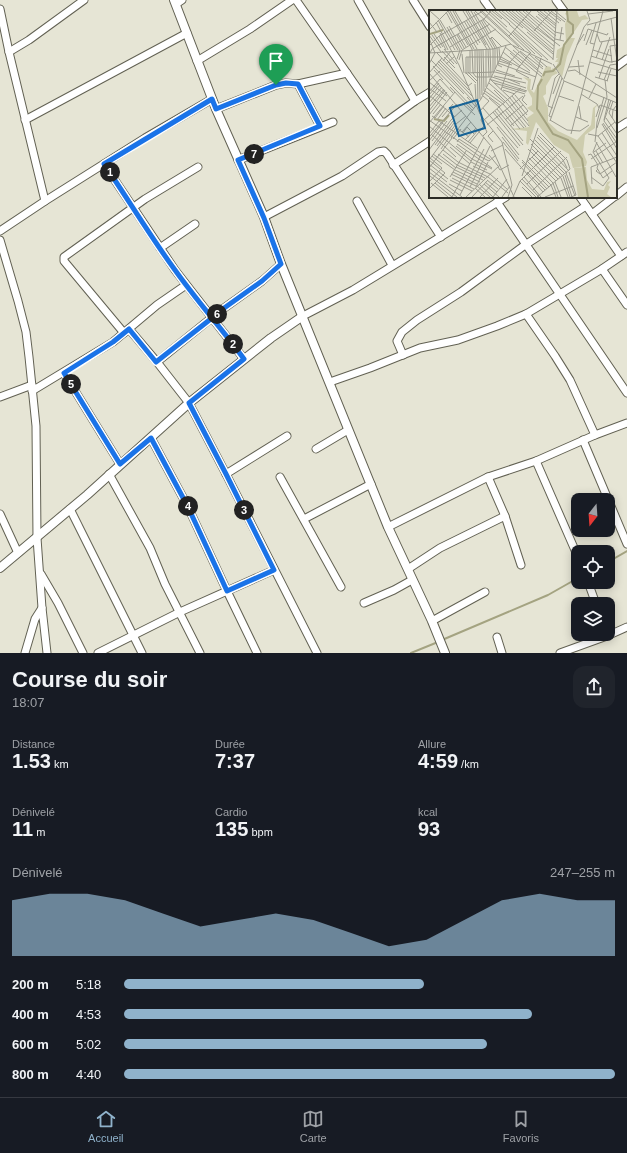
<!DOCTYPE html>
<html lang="fr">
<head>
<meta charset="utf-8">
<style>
	body { margin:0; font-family:Arial,sans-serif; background:#20242c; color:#f1f3f6; height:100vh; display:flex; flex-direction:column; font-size:15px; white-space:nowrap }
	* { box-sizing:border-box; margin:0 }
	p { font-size:13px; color:#9ea1a6 }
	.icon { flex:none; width:22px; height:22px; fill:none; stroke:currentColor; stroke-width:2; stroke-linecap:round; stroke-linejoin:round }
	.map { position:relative; height:653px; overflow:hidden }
	.sheet { display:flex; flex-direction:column; background:#171b24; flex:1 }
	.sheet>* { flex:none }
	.needle { width:26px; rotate:197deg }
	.fabs { position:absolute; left:571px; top:493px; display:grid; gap:8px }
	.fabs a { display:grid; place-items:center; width:44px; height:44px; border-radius:8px; background:#171b24; box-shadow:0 2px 10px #0003; font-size:20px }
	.pin { position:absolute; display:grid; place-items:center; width:34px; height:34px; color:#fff; margin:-41px -17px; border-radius:50% 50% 50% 0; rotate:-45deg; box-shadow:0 0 4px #0007 }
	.pin .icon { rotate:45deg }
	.km { position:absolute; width:20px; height:20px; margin:-10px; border-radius:50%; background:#222; color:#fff; font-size:11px; line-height:20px; text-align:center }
	.round { display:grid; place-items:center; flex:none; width:42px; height:42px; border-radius:12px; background:#20242c }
	.summary { display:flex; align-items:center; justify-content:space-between; height:68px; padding:0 12px }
	h1 { font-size:22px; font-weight:600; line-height:30px }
	.figures { display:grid; grid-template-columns:repeat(3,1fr); gap:6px; height:68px; padding:4px 12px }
	.figures div { display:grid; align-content:center }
	.figures b { font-size:20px; font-weight:600 }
	.figures small { font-size:11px; font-weight:400 }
	.figures p { font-size:11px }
	.chart { height:112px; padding:8px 12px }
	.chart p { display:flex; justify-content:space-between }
	.chart svg { width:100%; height:72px; margin-top:4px; fill:#8fb2cb; opacity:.7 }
	ul { padding:0 12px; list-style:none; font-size:13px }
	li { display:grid; grid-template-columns:64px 48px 1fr; align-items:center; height:30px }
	li i { height:10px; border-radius:5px; background:#8fb2cb }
	.tabs { display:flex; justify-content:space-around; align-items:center; height:56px; border-top:1px solid #363941; background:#171b24; font-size:11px; color:#9ea1a6 }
	.tabs a { display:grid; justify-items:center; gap:2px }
	.tabs .selected { color:#8fb2cb }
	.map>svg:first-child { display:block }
</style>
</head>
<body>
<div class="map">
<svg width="627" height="653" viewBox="0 0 627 653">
	<rect width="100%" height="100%" fill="#e6e5d5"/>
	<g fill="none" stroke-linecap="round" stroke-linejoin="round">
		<g stroke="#a4a381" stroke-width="2">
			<path d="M608 562 627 551"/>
			<path d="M442 640 548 595 578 578"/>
			<path d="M411 653 438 642"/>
		</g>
		<g stroke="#626153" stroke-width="9">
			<g id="minor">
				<path d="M296 0 381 122H386L415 101 430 92"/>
				<path d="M358 0 415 101"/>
				<path d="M413 0 430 27"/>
				<path d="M484 0 492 11"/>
				<path d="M556 0 564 11"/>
				<path d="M176 4 182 0"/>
				<path d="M0 9 9 52 45 201 0 231"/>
				<path d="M9 52 29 40 84 0"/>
				<path d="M197 61 250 29 292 0"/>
				<path d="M616 67 627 59"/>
				<path d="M216 109 276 85 286 83 298 84"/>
				<path d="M25 120 187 33"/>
				<path d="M320 126 298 84 347 73"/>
				<path d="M616 129 627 122"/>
				<path d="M238 160 333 122"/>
				<path d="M104 164 175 270 244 359"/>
				<path d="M393 165 430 141"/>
				<path d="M616 196 627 187"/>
				<path d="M580 197 621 256"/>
				<path d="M45 201 145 138 212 99"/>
				<path d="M357 201 392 265"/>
				<path d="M497 202 627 393"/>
				<path d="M592 214 614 197"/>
				<path d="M264 217 342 176 378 152 384 151 387 154 441 237"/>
				<path d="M0 240 18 301 26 332 29 357 36 426 37 538 42 608 47 653"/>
				<path d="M160 248 195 224"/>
				<path d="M602 269 627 305"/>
				<path d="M526 314 555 356 570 380 595 435"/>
				<path d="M303 316 353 290 506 197"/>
				<path d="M129 329 157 362 189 403 226 474 317 653"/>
				<path d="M124 333 64 261V257L145 199 198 167"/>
				<path d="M403 355 397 341 402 332 417 320 461 292 525 245 586 206"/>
				<path d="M157 362 220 311 262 281 281 264"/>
				<path d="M64 373 120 464"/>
				<path d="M330 382 370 368 420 348 458 340 497 326 526 314 602 269 627 252"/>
				<path d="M32 391 113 342 157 305 186 285"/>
				<path d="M0 397 32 385"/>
				<path d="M151 438 188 507 227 591 257 653"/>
				<path d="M583 440 627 544"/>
				<path d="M316 449 348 430"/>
				<path d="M536 461 578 557"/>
				<path d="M109 474 150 548 165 584 200 653"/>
				<path d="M226 474 287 436"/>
				<path d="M280 477 341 587"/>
				<path d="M488 477 505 516 521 565"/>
				<path d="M70 509 142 653"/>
				<path d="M0 514 18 553"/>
				<path d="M304 519 371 484"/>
				<path d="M388 527 488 477 536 461 595 435 627 423"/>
				<path d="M408 569 440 548 505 516"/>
				<path d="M41 574 58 603 83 653"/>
				<path d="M588 582 596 604"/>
				<path d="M364 603 394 590 412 580"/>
				<path d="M432 621 485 592"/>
				<path d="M497 637 502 653"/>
				<path d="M25 653 35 619 42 608"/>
				<path d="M98 653 180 612 274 570"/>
				<path d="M560 653 607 636 627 627"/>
			</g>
		</g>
		<g stroke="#626153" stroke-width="10">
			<g id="tertiary">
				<path d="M174 0 216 109 264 217 281 264 388 527 432 621 445 653"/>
				<path d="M0 568 87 495 189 403 271 338 303 316"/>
			</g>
		</g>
		<use href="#minor" stroke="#fff" stroke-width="7"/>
		<use href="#tertiary" stroke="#fff" stroke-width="8"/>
	</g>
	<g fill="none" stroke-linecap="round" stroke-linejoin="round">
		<g stroke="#fff" stroke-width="8">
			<path id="route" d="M276 85 216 109 212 99 104 164C128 199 150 236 175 270 197 301 222 329 244 359L189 403 226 474 274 570 227 591 188 507 151 438 120 464 64 373 113 342 129 329 156 362 212 318 220 311 262 281 281 264 264 218 238 160 320 126 298 84 286 83 276 85"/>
		</g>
		<use href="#route" stroke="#1a73e8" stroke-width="5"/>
	</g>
	<g transform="translate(429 10)">
		<rect width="188" height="188" fill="#e6e5d5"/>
		<path d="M138 1H148L150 7 156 5 160 9 153 10 143 25 142 28H146L138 46 133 67 127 58 129 52H126L129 48H127L128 40 135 36 137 32 136 14 139 6 136 4ZM117 56 122 57V60L124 58 129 63 123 66 117 76V84L114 86 119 98V112L129 121 148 130 162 115 164 98 170 93 166 98V118L156 125 154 142 158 152 157 156 144 158 140 144 125 135 107 112 99 135 97 133 98 121 81 119 100 117 98 108 105 103 98 98 103 95V88L98 79 99 71 94 67 102 69 101 79 105 83ZM157 157 158 170 163 179 175 180 178 172 182 171 179 175 181 177 178 184 182 187H149L145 158Z" fill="#cdccae"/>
		<path fill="none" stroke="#a4a381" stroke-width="2" d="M1 24 14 20M114 66 116 62 124 61 131 54 135 35 144 23V15L139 11 138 1M113 69 109 76 108 99 124 124 139 130 153 149 159 187M5 109 15 111 20 105"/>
		<path fill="none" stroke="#9c9b8f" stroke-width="1" d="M1 1 11 10 29 40M19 1 39 35M21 1 43 39 44 63 47 67H63L97 78M24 1 45 39M26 1 48 39M34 1 58 39M37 1 57 35M39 1 61 39 62 67M42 1 64 39M46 1 83 35 123 54M51 1 90 37M53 1 95 40M57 1 82 24M60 1 78 17M63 1 73 9M66 1 81 14M70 1 124 49M73 1 94 18M77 1 124 42M80 1 124 39M83 1 125 36M87 1 107 19M90 1 125 31M94 1 126 29 135 31M97 1 127 26M108 1 127 16M111 1 127 14M115 1 130 13M119 1 132 11M122 1 136 12M126 1 137 10M17 2 23 13M45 2 66 38V59M109 4 127 19M159 4 184 1M107 6 126 22 135 24M182 8 188 51M9 10 26 40M37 10 51 33M52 10 60 24M54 10 62 22M35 11 49 35M0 12 8 22M7 12 30 55 51 104 73 132 83 175 79 187M80 14 119 50M158 15 188 7M20 16 33 39M18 17 31 40 28 49M107 18 131 36M0 20 19 1M84 21 113 47M105 21 123 1M83 22 106 44M98 22 124 44M11 23 19 40M5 24 14 37M29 24 37 37M82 24 102 43M168 24 171 32 188 29M0 25 12 42M3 25 12 38M28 25 35 38M10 26 17 40M80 26 102 1M0 28 6 43M62 28 68 38 69 55 73 57M61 29 63 27 73 37M131 30 133 17M155 31 159 19 178 25 179 23M165 34 161 33 167 13M148 35 155 24M157 35 163 20M0 36 10 26 54 1M84 36 109 59M21 37 61 14M76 37 113 67M70 38 71 49 80 53M15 39 28 54M46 39V63M48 39 49 93M50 39 51 89M52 39 53 85M54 39 55 81M57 39V77M59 39 60 67M64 39V62M41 40V62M84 40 113 64M164 40 183 46M13 41 25 54M91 41 114 59M74 42 91 56M0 43 64 39 82 34M1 43 3 39 55 9 62 1M8 43 39 76 43 73M81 43 101 61M33 44 35 63M100 44 114 57M162 46 181 52 188 51M15 47 26 58M39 47V62L48 71M106 47 118 57M13 48 0 63 62 136 85 187M167 48 173 32M2 50 35 84M11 50 40 80M30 50 33 40 67 19M124 50 128 1M149 50 151 65M173 50 181 27M9 51 43 86M14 51 22 41M70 51 83 55M161 52 188 60M8 53 45 92M69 53 107 67M183 53 181 36 188 35M0 54 6 43M17 54 26 46M124 54 135 71 188 93M4 56 45 99M140 57 155 56M5 60 14 70M67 60 86 66M139 61 146 60 188 88M169 62 188 66M36 63 66 62 93 69M65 66 97 73M166 67 179 71M100 68 87 61 101 43M170 68 180 39M60 69 98 81M79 69 91 74M135 69 155 17 161 10 158 1M62 70 81 88 99 111M175 70 181 55 188 54M0 71 11 61M178 71 182 59M0 72 18 86M47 73 37 63V47H72L101 63M60 73 79 90M65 73 97 82M46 74 47 90M21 77 44 101M73 77 96 84M0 78 17 91M58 78 76 93M65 80 77 92M72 80 81 52 90 42M74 80 86 84M103 80 112 48M56 81 74 94M0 82 11 69 24 83M55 83 72 96M124 84 131 66M152 84 168 94 170 98M0 85 26 107M0 85 10 73M86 85 99 101M96 85 93 90 98 95M83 86 98 105M130 86 145 91M38 87 47 97M60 88 70 97M160 88 167 74M0 89 11 75M79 90 100 116M182 90 175 111 188 129M184 91 180 103 188 115M77 92 97 117M0 93 13 77M33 93 46 105M74 94 95 118M150 96 152 109M0 97 15 79M70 97 85 116M54 98 89 138M124 98 119 96 126 68 130 64M68 99 94 131M76 100 91 119M0 101 16 80M66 101 94 135M50 102 60 91 54 86M64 102 91 136M4 104 12 94M0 105 18 82M3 106 6 108 15 96M13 107 24 94M122 107 120 106 133 68M147 107 159 112M167 107 171 95 188 101M53 108 52 110 58 122 54 126M177 108 188 124M183 108 184 100 187 96M0 110 50 146 60 151 67 145M8 110 17 98M55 110 92 78M76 110 94 95M121 110 138 120 151 121 160 115M175 110 180 89M121 111 135 71M0 113 26 82M173 114 188 139M58 115 94 86M0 116 42 151M81 116 99 101M68 117 90 145M168 118 178 87 176 70M29 119 40 127M64 121 59 126 64 132M33 122 42 112M34 123 38 117 45 124M173 123 188 146M0 124 10 111 48 138M2 124 27 147M142 124 174 1M159 124 169 126 186 112M109 125 134 150 138 158M1 126 28 94M169 126 188 153M73 127 90 149M108 127 140 161M22 128 52 89 77 36M24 129 32 119M101 129 136 164M36 130 47 118M106 130 138 163M0 131 14 112M3 131 18 111M28 132 30 129 61 149M39 132 49 120M74 132 89 151M166 132 168 112 175 87M167 132 187 167M41 133 55 116M28 134 63 158M102 134 134 166 141 187M6 135 24 111M8 136 25 113M27 136 43 149M21 137 41 154M12 139 28 116M76 139 114 182M99 139 129 169M103 139 132 168M0 140 22 110 33 100M14 140 29 152 59 167 79 183M62 141 74 135M167 141 174 153M165 142 177 133M4 144 26 160M9 144 27 158M14 144 28 155 56 168M60 145 69 156M159 145 162 144 169 155 168 158 174 168 183 161M3 146 13 154M103 147 127 171M100 148 124 173M43 149 63 159M162 149 187 132 174 113M0 150 27 114 37 106M0 150 16 163 0 179M93 150 120 177M98 151 122 175 127 187M42 152 58 160M93 152 118 179M0 154 19 169M44 156 61 164 78 179M27 157 54 170M69 157 71 160 80 155M0 158 23 128M0 158 18 172M91 159 109 141M169 159 167 161 171 164 188 152M26 160 51 172M0 162 33 187M24 162 48 174M98 162 116 180M140 162 147 185 142 187M137 163 146 186M22 164 47 176M136 165 143 187M1 166 28 187M93 166 109 118M21 167 37 141M95 167 112 187M162 167 174 176 180 168 164 142 168 132M23 168 45 179M132 168 139 187M93 169 110 187M21 170 43 181M58 170 69 179M91 171 107 187M0 172 13 158 1 148M56 172 68 182M126 172 132 187M2 173 19 187M6 173 23 187M124 173 129 187M20 174 33 181M50 174 64 187M55 174 70 187M98 174 132 141M163 174 162 157 188 147M48 176 61 187M41 177 61 136M47 177 59 152M93 177 103 187M46 178 56 187M104 180 138 147M31 185 55 139M23 187 55 127M37 187 71 155M43 187 59 170M51 187 69 168M64 187 78 169M73 187 81 176M84 187 91 171 125 137M108 187 141 159 138 150 111 123M116 187 144 176"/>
		<path fill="#176396" fill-opacity="0.15" stroke="#176396" stroke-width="2" d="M48 90 56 118 30 126 21 98Z"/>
		<rect width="188" height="188" fill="none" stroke="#2c2c26" stroke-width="2"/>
	</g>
</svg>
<div class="fabs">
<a><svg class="needle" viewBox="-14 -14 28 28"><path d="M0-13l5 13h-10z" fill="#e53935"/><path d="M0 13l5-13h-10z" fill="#9ea1a6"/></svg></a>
<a><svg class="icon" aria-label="locate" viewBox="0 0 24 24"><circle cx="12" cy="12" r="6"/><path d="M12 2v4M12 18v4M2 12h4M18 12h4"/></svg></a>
<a><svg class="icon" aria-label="layers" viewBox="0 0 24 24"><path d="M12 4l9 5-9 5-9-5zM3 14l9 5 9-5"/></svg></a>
</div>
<div class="pin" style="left:276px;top:85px;background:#1e9e55"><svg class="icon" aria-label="arrive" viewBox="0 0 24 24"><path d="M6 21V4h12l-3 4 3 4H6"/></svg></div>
<b class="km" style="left:110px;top:172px">1</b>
<b class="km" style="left:233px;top:344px">2</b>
<b class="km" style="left:244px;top:510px">3</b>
<b class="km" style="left:188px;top:506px">4</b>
<b class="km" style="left:71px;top:384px">5</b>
<b class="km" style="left:217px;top:314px">6</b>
<b class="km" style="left:254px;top:154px">7</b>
</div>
<section class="sheet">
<div class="summary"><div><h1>Course du soir</h1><p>18:07</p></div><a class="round"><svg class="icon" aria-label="share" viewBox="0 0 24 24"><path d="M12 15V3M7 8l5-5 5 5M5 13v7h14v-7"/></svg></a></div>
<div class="figures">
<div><p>Distance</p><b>1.53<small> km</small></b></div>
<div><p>Durée</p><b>7:37</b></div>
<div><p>Allure</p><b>4:59<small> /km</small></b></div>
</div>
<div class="figures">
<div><p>Dénivelé</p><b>11<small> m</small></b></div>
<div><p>Cardio</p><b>135<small> bpm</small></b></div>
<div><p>kcal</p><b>93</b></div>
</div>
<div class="chart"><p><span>Dénivelé</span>247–255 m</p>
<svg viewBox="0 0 160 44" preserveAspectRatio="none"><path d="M0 44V10L10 6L20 6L30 10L40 18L50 26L60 22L70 18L80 22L90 30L100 38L110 34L120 22L130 10L140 6L150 10L160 10V44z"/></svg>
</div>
<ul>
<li><b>200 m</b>5:18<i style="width:61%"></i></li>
<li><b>400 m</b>4:53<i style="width:83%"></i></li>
<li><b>600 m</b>5:02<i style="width:74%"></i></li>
<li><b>800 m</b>4:40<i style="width:100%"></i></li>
</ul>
</section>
<nav class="tabs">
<a class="selected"><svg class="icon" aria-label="home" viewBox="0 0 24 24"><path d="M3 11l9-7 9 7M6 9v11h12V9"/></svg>Accueil</a>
<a><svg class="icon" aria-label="map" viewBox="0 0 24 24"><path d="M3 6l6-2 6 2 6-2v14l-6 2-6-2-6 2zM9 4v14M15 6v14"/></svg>Carte</a>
<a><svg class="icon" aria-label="saved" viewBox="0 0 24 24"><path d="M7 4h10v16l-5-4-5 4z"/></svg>Favoris</a>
</nav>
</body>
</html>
